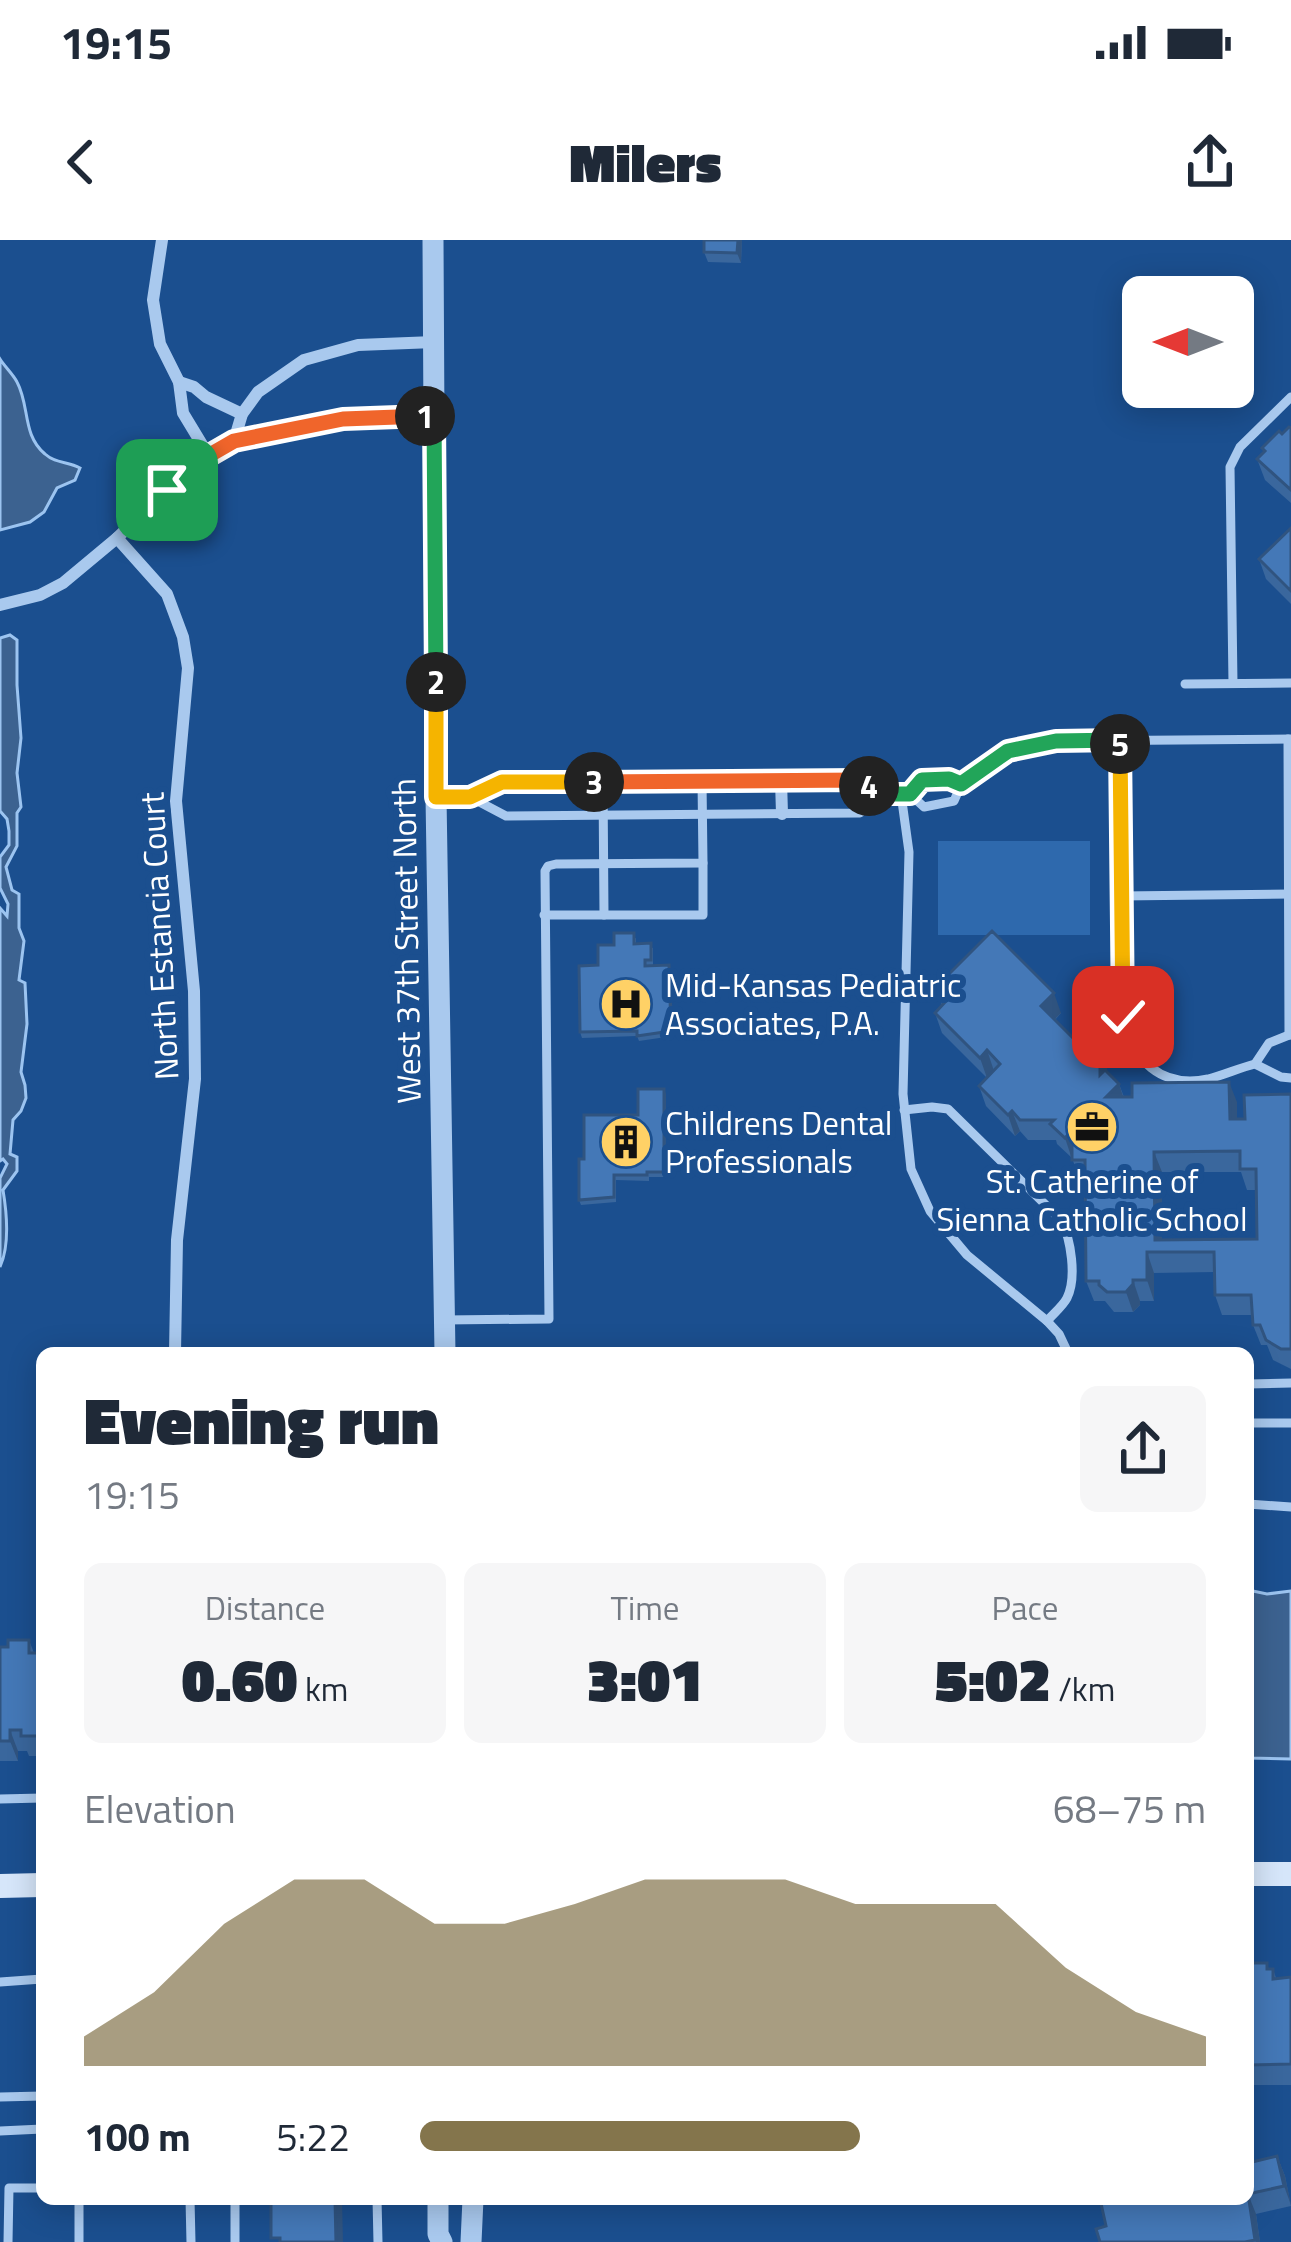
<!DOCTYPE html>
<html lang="en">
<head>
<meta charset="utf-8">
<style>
	body { margin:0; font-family:"Titillium Web",sans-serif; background:#f6f6f7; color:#1f2937; height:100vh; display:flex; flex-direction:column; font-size:45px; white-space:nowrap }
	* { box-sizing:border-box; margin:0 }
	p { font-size:39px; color:#747a83 }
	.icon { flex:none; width:66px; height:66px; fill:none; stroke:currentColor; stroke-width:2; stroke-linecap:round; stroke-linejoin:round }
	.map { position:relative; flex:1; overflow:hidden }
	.drawer { position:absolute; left:36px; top:1107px; width:1218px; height:858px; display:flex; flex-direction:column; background:#fff; border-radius:18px; box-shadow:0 6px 30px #0003 }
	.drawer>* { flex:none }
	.needle { width:78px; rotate:270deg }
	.buttons { position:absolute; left:1122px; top:36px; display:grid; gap:24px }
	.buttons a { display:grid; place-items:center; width:132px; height:132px; border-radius:18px; background:#fff; box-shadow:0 6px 30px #0003; font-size:60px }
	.pin { position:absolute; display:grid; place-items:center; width:102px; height:102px; color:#fff; margin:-51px; border-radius:24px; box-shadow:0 6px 18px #0006 }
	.km { position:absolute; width:60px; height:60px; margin:-30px; border-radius:50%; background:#222; color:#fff; font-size:33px; line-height:60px; text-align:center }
	.round { display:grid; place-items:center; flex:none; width:126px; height:126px; border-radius:18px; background:#f6f6f7 }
	.head { display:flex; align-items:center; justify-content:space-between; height:204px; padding:0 48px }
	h1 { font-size:66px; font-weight:800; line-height:90px }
	.figures { display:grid; grid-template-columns:repeat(3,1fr); gap:18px; height:204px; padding:12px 48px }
	.figures div { display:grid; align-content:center; border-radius:18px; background:#f6f6f7; text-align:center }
	.figures b { font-size:60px; font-weight:800 }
	.figures small { font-size:33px; font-weight:400 }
	.figures p { font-size:33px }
	.chart { height:336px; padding:24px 48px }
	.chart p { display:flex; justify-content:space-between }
	.chart svg { width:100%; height:216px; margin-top:12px; fill:#84754c; opacity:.7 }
	ul { padding:0 48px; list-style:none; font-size:39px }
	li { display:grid; grid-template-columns:192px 144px 1fr; align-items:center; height:90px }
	li i { height:30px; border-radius:15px; background:#84754c }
	.status { display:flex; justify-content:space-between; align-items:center; height:84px; padding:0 60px; background:#fff; direction:ltr }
	.status svg { height:33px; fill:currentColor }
	header { display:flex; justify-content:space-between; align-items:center; height:156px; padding:0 48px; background:#fff; font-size:54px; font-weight:800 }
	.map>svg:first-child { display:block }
</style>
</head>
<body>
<div class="status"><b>19:15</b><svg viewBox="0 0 49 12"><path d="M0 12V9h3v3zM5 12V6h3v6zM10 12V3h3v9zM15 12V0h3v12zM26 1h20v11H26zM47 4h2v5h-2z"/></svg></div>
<header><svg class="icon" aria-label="back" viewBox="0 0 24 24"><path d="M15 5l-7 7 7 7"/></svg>Milers<svg class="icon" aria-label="share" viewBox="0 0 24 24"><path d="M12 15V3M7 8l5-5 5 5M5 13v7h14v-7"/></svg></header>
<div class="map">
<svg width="1291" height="2002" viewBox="0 0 1291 2002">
	<rect width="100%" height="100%" fill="#1b4f8f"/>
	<rect fill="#2e69ad" x="938" y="601" width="152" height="94"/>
	<g fill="#3c6290" stroke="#9cc4f0" stroke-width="3">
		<path d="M0 119C5 127 13 134 17 142 30 166 22 195 45 214 56 224 68 221 80 228L75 240 57 248 44 272 30 282 0 290Z"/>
		<path d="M10 395 17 400V445L21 498 17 533 21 567 17 573V606L6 627 12 650 19 654V688L24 701 19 740 25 743 27 784 21 832 25 845 26 858 21 871 13 880 10 914 17 917V931L3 950C7 974 10 1005 0 1027V938L7 924 3 919 0 921V668L7 676 8 664 0 648V617L9 605V591L7 579 0 571V398Z"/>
		<path d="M1248 1350 1267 1354 1291 1351V1519L1248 1518Z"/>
	</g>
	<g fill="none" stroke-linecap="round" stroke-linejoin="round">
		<g stroke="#a9c9ee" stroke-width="9">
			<path d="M1233 443 1230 227 1240 207 1291 157"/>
			<path d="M1185 444 1291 443"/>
			<path d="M1288 499 1289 795H1291"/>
			<path d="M1120 500 1123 777C1131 820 1162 849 1208 839 1224 835 1239 828 1255 824L1281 837 1291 838"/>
			<path d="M861 540 881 554 860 573 506 576 470 557 503 542Z"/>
			<path d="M910 554 922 540 949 539 961 545"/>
			<path d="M1121 656 1291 654"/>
			<path d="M544 675H604L603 542"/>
			<path d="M604 675H703V623"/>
			<path d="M1255 824 1269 803 1289 795"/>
			<path d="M904 870 932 867 948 869 1061 980C1071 999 1077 1038 1067 1058 1063 1066 1053 1074 1047 1081"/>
			<path d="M444 1080 549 1079 545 631 548 626 556 624 703 623 702 541"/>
			<path d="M1068 1113 1059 1094 1047 1081 967 1015 930 971 911 929 903 854 909 612 901 554H910L924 567 954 561 961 545 1008 511 1056 501 1291 499"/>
			<path d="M1248 1144 1291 1143"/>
			<path d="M1248 1183H1291"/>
			<path d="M1248 1264 1291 1267"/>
			<path d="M0 1559 42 1558"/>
			<path d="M0 1742 42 1739"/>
			<path d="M0 1857 42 1856"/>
			<path d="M0 1891 42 1889"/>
			<path d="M79 1959V2002"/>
			<path d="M190 1959 191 2002"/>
			<path d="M235 1959V2002"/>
			<path d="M377 1959 378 2002"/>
			<path d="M8 2002 9 1948H42"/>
		</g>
		<g stroke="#a9c9ee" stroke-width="12">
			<path d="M162 0 153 60 160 104 179 142 183 173 209 216"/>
			<path d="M179 142 194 147 206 157 242 174"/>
			<path d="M234 201 242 174 258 152 304 120 358 105 434 102"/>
			<path d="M117 298 167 354 183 397 188 428 176 561 194 751 195 839 177 1000 175 1113"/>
			<path d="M0 365 40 355 63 343 117 298 167 250 209 216 234 201 343 179 434 175"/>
			<path d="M781 540 782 574"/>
			<path d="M881 554H901"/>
			<path d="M436 557H470"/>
		</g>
		<g stroke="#a9c9ee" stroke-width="21">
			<path d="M433 0 436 557 445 1113"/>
			<path d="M438 1959V1994L442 2002"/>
			<path d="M471 2002 473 1959"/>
		</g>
		<g stroke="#d6e6fa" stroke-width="24">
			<path d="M1248 1634H1291"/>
			<path d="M0 1646 42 1645"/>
		</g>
	</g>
	<g fill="#3a679d" fill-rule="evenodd">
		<path d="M704 0H742L741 23 708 22 704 12Z"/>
		<path d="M1291 188V263L1265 240 1257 219 1264 212 1262 208Z"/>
		<path d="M1291 288V364L1266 339 1259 319Z"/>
		<path d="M636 698V704L653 708V726L671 731 673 796 639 801 637 796 582 798 580 792 598 725 614 705Z"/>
		<path d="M935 748 1061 773 1055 780 1079 804 1107 824V832L1119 844 1124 857 1237 862V879H1245L1291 854V1129L1273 1120 1267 1105H1261L1253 1085V1075H1222L1215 1055V1032L1154 1033V1061H1140V1065L1133 1072H1114L1105 1061H1094L1086 1041 1085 940H1080L1072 918 1057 904 1056 900H1028L1020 891 1015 896 986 866 979 846 987 838 942 793 935 773 942 765ZM1162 932H1241L1247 950H1257V999H1162Z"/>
		<path d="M666 854 665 937H649V941L616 940V962L581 965 579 960 584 919Z"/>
		<path d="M29 1400 34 1413H41L42 1416V1516H29L27 1511H18V1521H0V1407H8Z"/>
		<path d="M1248 1723 1273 1729 1276 1738 1291 1737V1845H1248Z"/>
		<path d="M1277 1916 1285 1936 1291 1966 1256 1974 1260 2002H1100L1106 1986 1248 1923Z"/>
	</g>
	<g fill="#305480">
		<path d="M738 0H742L741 23 737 13Z"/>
		<path d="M669 725 671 731 673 796 671 791Z"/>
		<path d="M1054 753 1061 773 1048 786 1041 766Z"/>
		<path d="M1100 804 1107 824V855L1100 835Z"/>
		<path d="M987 810 994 831 987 838 980 818Z"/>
		<path d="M1229 842 1237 862V900L1230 879Z"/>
		<path d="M1119 844 1126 865 1106 857Z"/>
		<path d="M664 849 666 854 665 937 664 932Z"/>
		<path d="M1012 871 1020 891 1015 896 1008 875Z"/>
		<path d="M1072 890V919L1065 898Z"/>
		<path d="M1154 912 1162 932V1012L1155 1000Z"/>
		<path d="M1147 1012 1154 1033V1061L1147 1040Z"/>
		<path d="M1133 1040 1140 1061V1065L1133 1072 1126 1052Z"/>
		<path d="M10 1490 18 1511V1521L10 1501Z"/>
		<path d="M1277 1916 1285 1936 1291 1965 1284 1946Z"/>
		<path d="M1248 1954 1256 1974 1260 2002H1256L1255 2000Z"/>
		<path d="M335 1959H342L343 2002H336Z"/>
	</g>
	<g fill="#4478b7" stroke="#305480" stroke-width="3" fill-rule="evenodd">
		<path d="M704 0H738L737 13 704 12Z"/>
		<path d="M1289 187 1291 188V250L1257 219 1265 211 1262 208 1279 191 1282 194Z"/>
		<path d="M1291 288V351L1259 319Z"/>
		<path d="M992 691 1054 753 1041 766 1079 804H1100V835L1105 830 1119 844 1106 857H1132V843L1229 842 1230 879H1245L1244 855 1291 854V1109H1281L1266 1100 1260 1085H1253L1251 1055H1215L1214 1012H1147V1040H1133V1044L1126 1052H1107L1099 1045V1041H1086L1085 920H1072V890L1065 898 1050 884 1054 880H1020L1012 871 1008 875 979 846 1000 824 987 810 980 818 935 773 947 760 935 748ZM1240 911V929H1256L1257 999 1155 1000 1154 912Z"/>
		<path d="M614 693H634V704L651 703V720H645V726L669 725 671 791 637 796V791L580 792 579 726 598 725V705H614Z"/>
		<path d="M638 849H664V932H647V935H614V957L579 960V919H584V875H638Z"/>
		<path d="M8 1400H29V1413H41L42 1496H21V1490H10V1501H0V1407H8Z"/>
		<path d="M1248 1723H1267V1729H1273V1739L1291 1737V1824L1248 1825Z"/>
		<path d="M1277 1916 1284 1946 1248 1954 1255 2000 1245 2002H1100L1096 1989 1106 1986 1100 1959H1248V1923Z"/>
		<path d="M271 1959H335L336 2002H280V1998H271Z"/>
	</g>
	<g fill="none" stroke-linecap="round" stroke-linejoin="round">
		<g stroke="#fff" stroke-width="24">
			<path id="split-1" d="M167 250 208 216 234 201 343 179 425 176"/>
		</g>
		<g stroke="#fff" stroke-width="24">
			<path id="split-2" d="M425 176 434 175 436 442"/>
		</g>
		<g stroke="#fff" stroke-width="24">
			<path id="split-3" d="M436 442V557H470L502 542H594"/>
		</g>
		<g stroke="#fff" stroke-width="24">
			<path id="split-4" d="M594 542 861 540 869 546"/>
		</g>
		<g stroke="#fff" stroke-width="24">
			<path id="split-5" d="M869 546 881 554H910L922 540 949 539 961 544 1008 511 1056 501 1120 500V504"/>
		</g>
		<g stroke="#fff" stroke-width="24">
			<path id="split-6" d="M1120 504 1123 777"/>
		</g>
		<use href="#split-1" stroke="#f0652b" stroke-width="15"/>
		<use href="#split-2" stroke="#22a559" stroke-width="15"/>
		<use href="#split-3" stroke="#f5b400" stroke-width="15"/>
		<use href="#split-4" stroke="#f0652b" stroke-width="15"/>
		<use href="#split-5" stroke="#22a559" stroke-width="15"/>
		<use href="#split-6" stroke="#f5b400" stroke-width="15"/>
	</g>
	<defs>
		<g id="hospital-disc" transform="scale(2.7)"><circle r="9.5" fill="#ffd166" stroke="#1b4f8f"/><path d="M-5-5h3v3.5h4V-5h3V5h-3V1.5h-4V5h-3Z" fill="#111"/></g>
		<g id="office-disc" transform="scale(2.7)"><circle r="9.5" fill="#ffd166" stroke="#1b4f8f"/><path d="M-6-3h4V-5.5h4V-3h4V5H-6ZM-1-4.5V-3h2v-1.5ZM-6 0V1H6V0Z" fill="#111"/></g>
		<g id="building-disc" transform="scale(2.7)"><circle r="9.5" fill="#ffd166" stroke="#1b4f8f"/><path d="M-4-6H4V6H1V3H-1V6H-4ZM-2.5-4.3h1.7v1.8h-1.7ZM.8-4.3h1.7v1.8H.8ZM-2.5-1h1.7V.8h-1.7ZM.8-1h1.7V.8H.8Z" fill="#111"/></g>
	</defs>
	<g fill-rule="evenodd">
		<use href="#hospital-disc" x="626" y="764"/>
		<use href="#office-disc" x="1092" y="887"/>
		<use href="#building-disc" x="626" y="902"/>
	</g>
	<g text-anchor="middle" stroke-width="12" stroke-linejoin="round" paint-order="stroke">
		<g font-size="33" fill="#fff" stroke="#1b4f8f">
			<text transform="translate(159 696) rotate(-93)" y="12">North Estancia Court</text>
			<text transform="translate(406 701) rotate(-91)" y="12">West 37th Street North</text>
		</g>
		<g font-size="33" fill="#fff" stroke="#1b4f8f" text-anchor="start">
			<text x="665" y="757">Mid-Kansas Pediatric<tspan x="665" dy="38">Associates, P.A.</tspan></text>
			<text x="665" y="895">Childrens Dental<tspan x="665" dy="38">Professionals</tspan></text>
			<text x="1092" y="953" text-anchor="middle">St. Catherine of<tspan x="1092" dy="38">Sienna Catholic School</tspan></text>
		</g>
	</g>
</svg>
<div class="buttons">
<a><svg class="needle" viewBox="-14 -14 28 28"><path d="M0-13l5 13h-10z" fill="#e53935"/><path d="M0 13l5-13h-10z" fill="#747a83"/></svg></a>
</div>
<div class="pin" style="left:167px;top:250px;background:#1e9e55"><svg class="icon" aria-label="arrive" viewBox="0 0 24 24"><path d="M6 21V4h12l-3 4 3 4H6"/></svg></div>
<div class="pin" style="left:1123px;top:777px;background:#d93025"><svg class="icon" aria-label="check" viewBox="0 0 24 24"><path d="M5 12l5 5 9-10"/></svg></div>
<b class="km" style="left:425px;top:176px">1</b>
<b class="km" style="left:436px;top:442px">2</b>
<b class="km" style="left:594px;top:542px">3</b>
<b class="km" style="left:869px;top:546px">4</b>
<b class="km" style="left:1120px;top:504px">5</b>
<section class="drawer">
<div class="head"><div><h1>Evening run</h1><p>19:15</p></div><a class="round"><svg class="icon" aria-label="share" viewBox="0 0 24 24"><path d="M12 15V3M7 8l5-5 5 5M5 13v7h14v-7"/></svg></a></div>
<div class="figures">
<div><p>Distance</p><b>0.60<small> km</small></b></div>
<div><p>Time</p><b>3:01</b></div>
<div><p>Pace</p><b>5:02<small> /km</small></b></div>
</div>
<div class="chart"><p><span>Elevation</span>68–75 m</p>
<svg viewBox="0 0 160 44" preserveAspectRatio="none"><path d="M0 44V38L10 29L20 15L30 6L40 6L50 15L60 15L70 11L80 6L90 6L100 6L110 11L120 11L130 11L140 24L150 33L160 38V44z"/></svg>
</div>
<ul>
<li><b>100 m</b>5:22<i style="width:56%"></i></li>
</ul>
</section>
</div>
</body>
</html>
